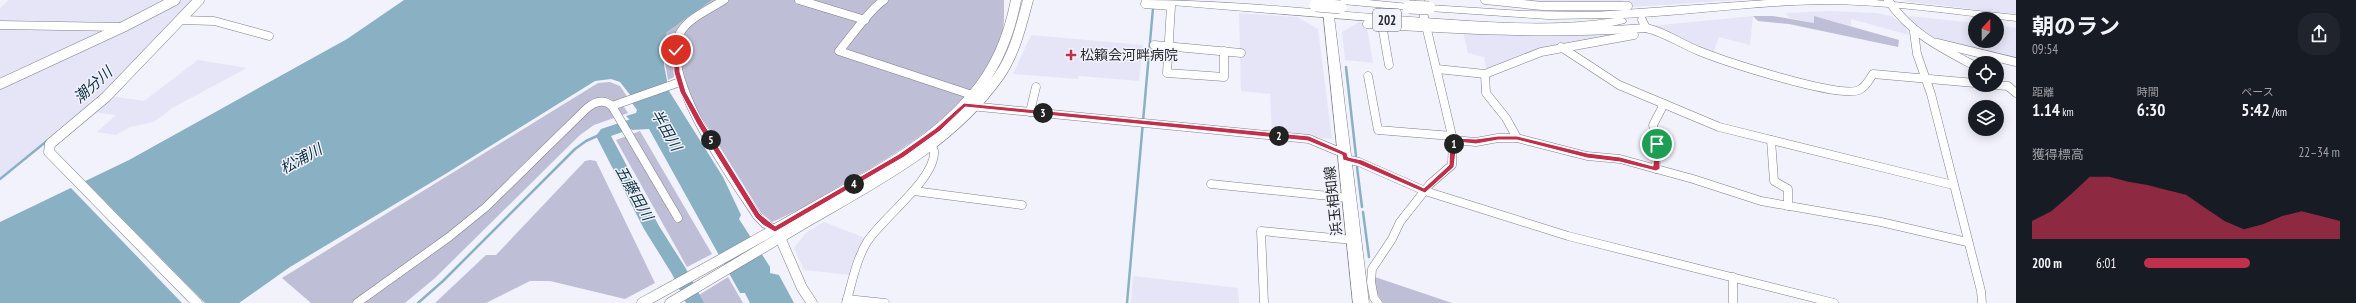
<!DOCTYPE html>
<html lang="ja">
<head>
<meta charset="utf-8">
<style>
	body { margin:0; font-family:"PT Sans Narrow","Noto Sans JP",sans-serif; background:#20242c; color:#f1f3f6; height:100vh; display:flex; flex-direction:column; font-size:15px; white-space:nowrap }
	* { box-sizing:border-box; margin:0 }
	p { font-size:13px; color:#9ea1a6 }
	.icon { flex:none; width:22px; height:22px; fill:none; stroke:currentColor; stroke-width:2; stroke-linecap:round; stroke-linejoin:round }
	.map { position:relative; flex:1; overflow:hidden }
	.side { display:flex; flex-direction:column; background:#171b24; width:340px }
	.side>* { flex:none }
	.needle { width:26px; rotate:21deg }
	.fabs { position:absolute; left:1968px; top:12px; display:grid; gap:8px }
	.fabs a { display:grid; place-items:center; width:36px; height:36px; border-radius:50%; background:#171b24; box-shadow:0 2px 10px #0003; font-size:20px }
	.pin { position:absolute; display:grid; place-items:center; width:34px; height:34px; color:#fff; margin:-17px; border:2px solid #fff; border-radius:50%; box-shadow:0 1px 4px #0007 }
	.km { position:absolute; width:20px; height:20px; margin:-10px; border-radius:50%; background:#222; color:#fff; font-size:11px; line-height:20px; text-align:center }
	.round { display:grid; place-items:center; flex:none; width:42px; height:42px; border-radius:16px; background:#20242c }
	.summary { display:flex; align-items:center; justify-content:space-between; height:68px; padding:0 16px }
	h1 { font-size:22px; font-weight:700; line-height:30px }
	.metrics { display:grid; grid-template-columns:repeat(3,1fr); gap:6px; height:68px; padding:4px 16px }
	.metrics div { display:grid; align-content:center }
	.metrics b { font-size:17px; font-weight:700 }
	.metrics small { font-size:11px; font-weight:400 }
	.metrics p { font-size:11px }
	.chart { height:112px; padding:8px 16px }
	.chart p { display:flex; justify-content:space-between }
	.chart svg { width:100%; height:72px; margin-top:4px; fill:#c0304c; opacity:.7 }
	ul { padding:0 16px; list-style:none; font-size:13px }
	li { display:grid; grid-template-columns:64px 48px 1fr; align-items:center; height:30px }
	li i { height:10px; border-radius:5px; background:#c0304c }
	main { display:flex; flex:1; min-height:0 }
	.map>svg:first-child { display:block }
</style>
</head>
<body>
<main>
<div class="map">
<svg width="2016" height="303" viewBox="0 0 2016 303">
	<rect width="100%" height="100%" fill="#f2f2fc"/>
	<g fill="#e5e5f7">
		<path d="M9 0H167L145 12 0 79V8Z"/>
		<path d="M179 0H192L109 87 0 178V87Z"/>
		<path d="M1509 0H1623L1625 5 1584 6Z"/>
		<path d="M1628 0H1739L1631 7Z"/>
		<path d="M1903 0H2016V14L1910 2Z"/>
		<path d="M1829 11 1876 13 1891 16 1905 26 1909 35 1851 19V26L1814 16V23L1790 18 1785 13Z"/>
		<path d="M1239 13 1297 17 1318 29 1332 139 1272 134 1270 94 1241 91Z"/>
		<path d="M1753 16 1750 45 1719 37 1713 54 1652 26Z"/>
		<path d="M1909 16 1975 23V41H1997V25L2016 28V61L1934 41 1906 20Z"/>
		<path d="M1359 22H1366L1373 63 1345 60 1342 32Z"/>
		<path d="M1463 32 1631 33 1553 46 1487 71 1484 57 1468 53Z"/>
		<path d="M1031 35 1143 45 1139 81 1079 76 1078 79 1013 74Z"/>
		<path d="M198 60 247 68 172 108 154 122 130 127 116 135 97 132 116 115 93 112 111 96 144 101Z"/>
		<path d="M824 222 865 238 855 256 850 275 804 270 794 248 806 233Z"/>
		<path d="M1133 276 1238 288 1239 303H1131Z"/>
	</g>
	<g fill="#bebed6">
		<path d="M712 0H721L689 21 673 50 674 77 668 80 663 50 666 33Z"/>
		<path d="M726 0H1004C1004 15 1005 31 999 45 969 113 898 153 836 188 815 200 794 213 772 222L761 213 685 91 678 49 686 28Z"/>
		<path d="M1753 16H1773L1814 23V16L1899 40 1898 47 1789 24 1758 21Z"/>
		<path d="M610 82 620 86 628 98 620 101 628 113 594 125 580 135 435 278 405 303H311L282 278 598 83Z"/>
		<path d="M640 131 712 254 687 267 616 140Z"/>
		<path d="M590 160 596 161 655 283 625 299 550 281H530L486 303H435L486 255H496L585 161Z"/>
		<path d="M728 277 743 303H686Z"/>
		<path d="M1375 277 1452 303H1383L1374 288Z"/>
	</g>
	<path fill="#89b1c3" d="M404 0H712L666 33 664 65 669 91 723 177 741 215 739 219 770 267V273L779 275 794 303H750L745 293H740L649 129 632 130 628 121 630 120 626 116 636 113 637 110 632 103 634 100 620 82 611 79 595 81 447 173 290 267 239 303H0V222L129 160 347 39Z"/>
	<path fill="#f2f2fc" d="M84 180 205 303H182L70 187Z"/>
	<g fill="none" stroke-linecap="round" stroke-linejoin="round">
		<g stroke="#89b1c3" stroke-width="2.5">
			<path d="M1346 67 1356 156"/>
			<path d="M1357 167 1362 207"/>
			<path d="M0 179 48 140"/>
			<path d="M1363 212 1369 257"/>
			<path d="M418 303 443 281 575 149 586 141 606 132"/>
			<path d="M1127 303 1153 8"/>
		</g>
		<path fill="#89b1c3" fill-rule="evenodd" d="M649 113 654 115 656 118 654 121 611 136 659 226 685 267 704 303H686L672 274 644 229 596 136 601 129Z"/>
		<g stroke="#7f7f88" stroke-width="9">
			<g id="minor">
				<path d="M724 0C710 9 688 18 680 33 658 76 733 179 757 216L765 224 775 229"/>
				<path d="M799 0 865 20"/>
				<path d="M884 0C869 10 852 36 839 51L972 95"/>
				<path d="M1146 0 1145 4 1171 6 1167 73 1224 77V51"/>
				<path d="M1485 0 1542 6H1628"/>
				<path d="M1888 0C1910 33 1941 48 1975 66"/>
				<path d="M181 20 214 21 269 36"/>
				<path d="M1367 24C1460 30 1553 35 1646 28L1642 20"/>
				<path d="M0 25 121 27"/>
				<path d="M1382 25 1389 65"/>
				<path d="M1646 28C1665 32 1681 44 1699 51 1724 61 1839 99 1859 90 1866 87 1869 80 1873 74L1975 83"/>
				<path d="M1914 32 1917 54 1931 94 1981 291 1982 303"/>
				<path d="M1937 43 2016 62"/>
				<path d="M1154 45 1241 53"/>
				<path d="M1561 47 1619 85 1719 127 1953 185"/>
				<path d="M1437 69 1485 74 1541 52 1634 35"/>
				<path d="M1485 74 1486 93 1506 118 1517 138"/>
				<path d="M1368 76 1378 130 1452 136"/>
				<path d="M1993 85 2008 86 2016 93"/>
				<path d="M612 106 680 82"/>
				<path d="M970 106 1309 139 1345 154"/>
				<path d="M1030 112 1036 87"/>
				<path d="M1453 140 1476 142 1498 138H1517L1587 156 1620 159 1693 179 1761 201 1881 222 1967 242"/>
				<path d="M1771 140 1774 181 1788 189V206"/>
				<path d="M1345 159 1359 162 1425 191 1568 236 1834 303"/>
				<path d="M1656 169 1657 144 1653 125 1664 104"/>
				<path d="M1211 184 1349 198"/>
				<path d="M914 191 1022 205"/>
				<path d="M1733 277V303"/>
				<path d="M847 299 885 303"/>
				<path d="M357 303 449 237 486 207 586 109C594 102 603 98 612 106L678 218"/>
				<path d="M846 303C852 283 856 260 867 242 881 219 936 179 934 151 933 148 930 143 929 140"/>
				<path d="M1264 303 1261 231 1353 240"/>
				<path d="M1378 303 1374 298 1371 282 1372 269 1392 239 1400 222 1430 184 1452 165 1453 140 1420 0"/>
			</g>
		</g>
		<g stroke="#7f7f88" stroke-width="11">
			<g id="tertiary">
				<path d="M0 84 123 27 175 0"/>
				<path d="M778 233 802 288 812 303"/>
				<path d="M197 303 49 152 50 144 106 97 199 0"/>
				<path d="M642 303C702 270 762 237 821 203 874 173 931 144 971 97 996 69 1009 37 1016 0"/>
				<path d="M670 303C716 276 762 248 808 221 877 181 952 143 999 76 1015 53 1021 26 1028 0"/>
			</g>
		</g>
		<g stroke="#7f7f88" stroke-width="1">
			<path id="primary" d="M1322 0H1332L1369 303H1353Z"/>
		</g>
		<g stroke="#7f7f88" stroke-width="1">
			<g id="trunk">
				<path d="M1143 0C1241 0 1341 13 1439 19 1498 23 1557 27 1615 18L1548 19 1429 11 1423 8 1429 5 1524 11 1595 12 1767 0H1875L2016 15V21C1952 14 1887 4 1823 4 1756 5 1690 15 1623 18L1627 21 1625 23C1564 38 1496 30 1435 26 1339 19 1244 11 1148 3Z"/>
				<path d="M1326 0H1368L1409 4 1415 7 1409 10 1331 3Z"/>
			</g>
		</g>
		<use href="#minor" stroke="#fff" stroke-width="8"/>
		<use href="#tertiary" stroke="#fff" stroke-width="10"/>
		<use href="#primary" fill="#fff" fill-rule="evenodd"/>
		<use href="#trunk" fill="#fff" fill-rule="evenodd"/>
		<g stroke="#7f7f88" stroke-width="14" stroke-linecap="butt">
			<g id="trunk-bridge">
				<path d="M1316 5 1340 7"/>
				<path d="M1409 7 1429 8"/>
			</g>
		</g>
		<use href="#trunk-bridge" stroke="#fff" stroke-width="13"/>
	</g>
	<path fill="#c0304c" stroke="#fff" d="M676 48 679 50 680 72 686 92 704 124 760 214 775 226 899 154 936 128 964 103 1309 136 1347 153 1348 157 1362 160 1424 188 1449 165 1450 140 1454 138 1476 139 1498 136H1517L1587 153 1620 157 1653 166 1654 144 1657 142 1660 144V169L1656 171 1620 162 1587 158 1517 140H1498L1476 144 1457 142 1454 167 1425 193 1358 164 1343 160 1342 155 1308 141 965 107 940 131 904 157 775 232 763 225 755 217 697 124 680 92 674 72 673 50Z"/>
	<path fill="#c0304c" stroke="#f2f2fc" stroke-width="1.5" d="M1069 49h4v4h4v4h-4v4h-4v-4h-4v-4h4z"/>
	<g text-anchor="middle" stroke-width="3" stroke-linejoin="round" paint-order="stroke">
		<rect fill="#f2f2fc" stroke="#65656b" stroke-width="1" x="1373" y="9" width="28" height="22" rx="3"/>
		<g font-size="13" font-weight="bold" fill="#29292d">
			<text x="1387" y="25">202</text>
		</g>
		<g font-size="14" fill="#29292d" stroke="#f2f2fc" text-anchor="start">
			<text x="1080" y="60">松籟会河畔病院</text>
		</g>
		<g font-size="14" fill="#29292d" stroke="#f2f2fc">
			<text transform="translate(1333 201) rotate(-96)" y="5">浜玉相知線</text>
		</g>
		<g font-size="15" font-style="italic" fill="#0c3140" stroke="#f2f2fc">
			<text transform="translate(93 85) rotate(-42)" y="5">潮分川</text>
			<text transform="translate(666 130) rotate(60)" y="5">半田川</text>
			<text transform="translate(301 159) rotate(-29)" y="5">松浦川</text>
			<text transform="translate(634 193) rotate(61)" y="5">五藤田川</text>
		</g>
	</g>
</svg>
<div class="fabs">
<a><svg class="needle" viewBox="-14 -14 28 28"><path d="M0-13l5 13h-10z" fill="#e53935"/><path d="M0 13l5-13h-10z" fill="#9ea1a6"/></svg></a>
<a><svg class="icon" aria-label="locate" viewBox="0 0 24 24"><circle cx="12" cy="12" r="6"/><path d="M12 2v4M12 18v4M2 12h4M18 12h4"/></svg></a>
<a><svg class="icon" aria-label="layers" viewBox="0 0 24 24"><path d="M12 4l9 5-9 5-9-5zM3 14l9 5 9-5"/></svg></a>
</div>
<div class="pin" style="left:1657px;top:144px;background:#1e9e55"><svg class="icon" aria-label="arrive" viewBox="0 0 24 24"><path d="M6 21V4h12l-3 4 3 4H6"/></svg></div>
<div class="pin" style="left:676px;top:50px;background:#d93025"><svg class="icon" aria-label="check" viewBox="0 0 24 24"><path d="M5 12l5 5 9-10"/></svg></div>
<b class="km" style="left:1454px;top:144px">1</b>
<b class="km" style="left:1279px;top:136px">2</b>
<b class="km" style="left:1043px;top:113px">3</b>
<b class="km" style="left:854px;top:184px">4</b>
<b class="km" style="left:711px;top:140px">5</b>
</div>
<section class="side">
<div class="summary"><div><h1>朝のラン</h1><p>09:54</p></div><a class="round"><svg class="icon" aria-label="share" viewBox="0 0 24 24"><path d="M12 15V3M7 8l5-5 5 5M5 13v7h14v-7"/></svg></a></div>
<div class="metrics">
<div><p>距離</p><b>1.14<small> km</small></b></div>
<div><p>時間</p><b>6:30</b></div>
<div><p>ペース</p><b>5:42<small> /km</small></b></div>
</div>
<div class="chart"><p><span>獲得標高</span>22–34 m</p>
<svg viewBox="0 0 160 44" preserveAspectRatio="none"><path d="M0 44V33L10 27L20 17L30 6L40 6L50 9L60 11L70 14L80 17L90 25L100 33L110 38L120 35L130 30L140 27L150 30L160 33V44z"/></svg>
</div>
<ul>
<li><b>200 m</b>6:01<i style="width:54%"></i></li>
</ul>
</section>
</main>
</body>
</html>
